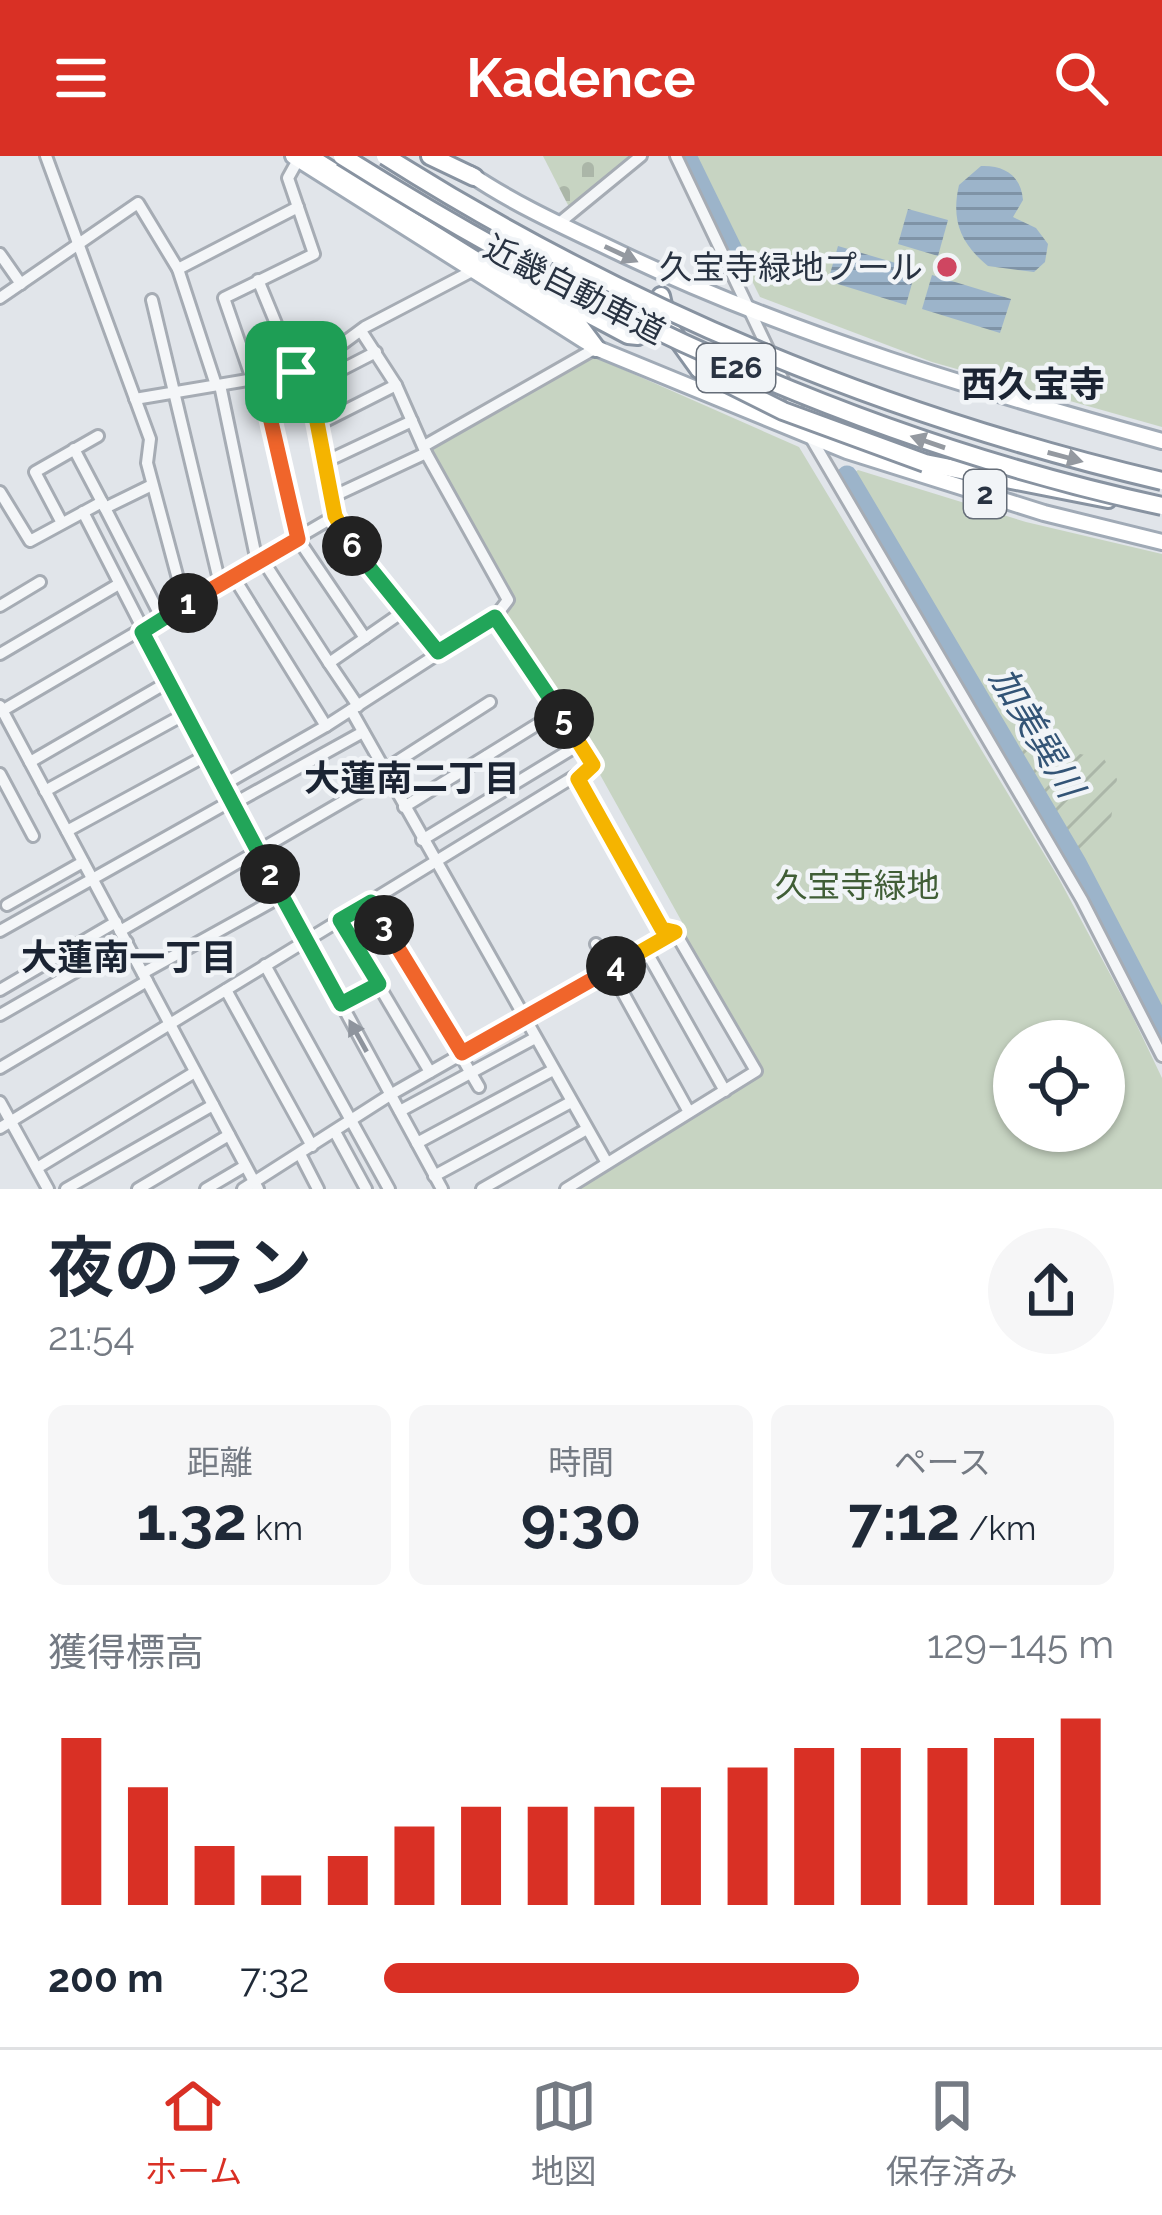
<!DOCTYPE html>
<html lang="ja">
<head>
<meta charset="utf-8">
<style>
	body { margin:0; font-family:Raleway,"Noto Sans JP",sans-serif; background:#f6f6f7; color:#1f2937; height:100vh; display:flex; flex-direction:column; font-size:45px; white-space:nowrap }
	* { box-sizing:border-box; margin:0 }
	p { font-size:39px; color:#747a83 }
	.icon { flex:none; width:66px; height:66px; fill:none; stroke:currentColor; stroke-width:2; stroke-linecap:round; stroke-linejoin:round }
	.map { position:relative; height:1033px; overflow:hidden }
	.sheet { display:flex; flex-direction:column; background:#fff; flex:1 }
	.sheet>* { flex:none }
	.fabs { position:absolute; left:993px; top:864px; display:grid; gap:24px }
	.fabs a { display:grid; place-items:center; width:132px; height:132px; border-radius:50%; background:#fff; box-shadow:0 3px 9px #0004; font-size:60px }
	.pin { position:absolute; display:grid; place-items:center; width:102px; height:102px; color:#fff; margin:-51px; border-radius:24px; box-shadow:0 6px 18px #0006 }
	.km { position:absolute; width:60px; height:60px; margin:-30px; border-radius:50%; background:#222; color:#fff; font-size:33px; line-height:60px; text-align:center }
	.round { display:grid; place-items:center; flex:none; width:126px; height:126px; border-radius:63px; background:#f6f6f7 }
	.summary { display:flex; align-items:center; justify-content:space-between; height:204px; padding:0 48px }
	h1 { font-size:66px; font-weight:700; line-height:90px }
	.stats { display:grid; grid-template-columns:repeat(3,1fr); gap:18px; height:204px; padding:12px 48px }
	.stats div { display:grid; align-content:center; border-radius:18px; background:#f6f6f7; text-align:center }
	.stats b { font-size:60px; font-weight:700 }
	.stats small { font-size:33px; font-weight:400 }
	.stats p { font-size:33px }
	.chart { height:336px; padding:24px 48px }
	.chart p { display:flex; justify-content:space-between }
	.chart svg { width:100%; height:216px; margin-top:12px; stroke:#d93025; stroke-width:6 }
	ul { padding:0 48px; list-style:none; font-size:39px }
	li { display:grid; grid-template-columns:192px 144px 1fr; align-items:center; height:90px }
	li i { height:30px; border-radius:15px; background:#d93025 }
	header { display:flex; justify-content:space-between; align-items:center; height:156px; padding:0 48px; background:#d93025; color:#fff; font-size:54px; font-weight:700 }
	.menu { display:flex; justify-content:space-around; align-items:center; height:168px; border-top:3px solid #e0e1e3; background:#fff; font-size:33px; color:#747a83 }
	.menu a { display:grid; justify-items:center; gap:6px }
	.menu .on { color:#d93025 }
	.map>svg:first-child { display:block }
</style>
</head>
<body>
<header><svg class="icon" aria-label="menu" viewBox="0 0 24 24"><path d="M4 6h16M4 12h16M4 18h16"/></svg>Kadence<svg class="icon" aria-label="search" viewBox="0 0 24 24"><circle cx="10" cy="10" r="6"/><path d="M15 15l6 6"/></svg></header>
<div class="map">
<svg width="1162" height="1033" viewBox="0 0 1162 1033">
	<defs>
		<pattern id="cemetery-stones" width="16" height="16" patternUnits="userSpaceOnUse" patternTransform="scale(3)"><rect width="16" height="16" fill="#c7d4c2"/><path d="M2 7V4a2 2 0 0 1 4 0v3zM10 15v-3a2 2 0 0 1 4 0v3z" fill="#abb6a8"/></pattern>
		<pattern id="garden-furrows" width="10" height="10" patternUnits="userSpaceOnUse" patternTransform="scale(3)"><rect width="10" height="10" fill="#c7d4c2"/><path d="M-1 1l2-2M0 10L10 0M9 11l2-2" fill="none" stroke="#abb6a8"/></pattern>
		<pattern id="water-rules" width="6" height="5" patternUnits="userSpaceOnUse" patternTransform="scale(3)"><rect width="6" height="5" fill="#9cb4ca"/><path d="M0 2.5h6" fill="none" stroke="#7f93a6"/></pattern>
	</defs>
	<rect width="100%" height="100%" fill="#e1e5ea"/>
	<path fill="url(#cemetery-stones)" d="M543 0H633L569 51Z"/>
	<g fill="#c7d4c2" fill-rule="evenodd">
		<path d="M690 0H1162V271L932 206 760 141Z"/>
		<path d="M595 201 799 291 1058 721 1131 857 1162 922V1033H575L761 917 676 771 682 766 593 606 500 463 513 448 432 296 440 284ZM1014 885H1104V975H1014Z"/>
		<path d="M858 314 1026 366 1162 398V866L1080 707 849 320Z"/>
	</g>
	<path fill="url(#garden-furrows)" d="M1023 586 1104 603 1117 623 1108 683 1086 698 1073 689 1020 599Z"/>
	<g fill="url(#water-rules)">
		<path d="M981 10C1005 9 1021 20 1023 44L1013 61 1036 72 1048 88 1045 106 1034 116 988 110C960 87 951 64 959 29Z"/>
		<path d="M908 53 948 64 938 100 898 88Z"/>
		<path d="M838 90 916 113 906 149 828 125Z"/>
		<path d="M932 119 1011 143 1000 177 922 153Z"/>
	</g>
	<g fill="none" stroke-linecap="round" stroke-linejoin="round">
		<g stroke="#9cb4ca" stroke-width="21">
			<path d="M686 0 733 96"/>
			<path d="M847 320 1076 707 1162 872"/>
		</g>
		<g stroke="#a6acb4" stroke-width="16">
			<g id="minor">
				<path d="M46 0 150 283 147 307 185 449"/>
				<path d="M676 0 800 260"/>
				<path d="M558 68 641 0"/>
				<path d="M0 98 21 128"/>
				<path d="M178 113 298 51"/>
				<path d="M258 124 296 216"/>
				<path d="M0 142 138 47 178 113 216 229"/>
				<path d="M152 144 220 428"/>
				<path d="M261 222 298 383 365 482"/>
				<path d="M252 223 224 142 314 98 288 22 298 4"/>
				<path d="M220 229 257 406"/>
				<path d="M310 230 376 196"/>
				<path d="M135 243 307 214 365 171 474 114"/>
				<path d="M317 269 396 229"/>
				<path d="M811 282 1082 744 1162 900"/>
				<path d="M424 290 596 192"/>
				<path d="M74 293 102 346"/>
				<path d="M325 306 412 265"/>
				<path d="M0 336 30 385 102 346 105 352 152 329"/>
				<path d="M332 341 426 297"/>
				<path d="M105 352 162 463"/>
				<path d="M83 356 231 645 442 1033"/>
				<path d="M335 360 347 384 438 496"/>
				<path d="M62 367 35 316 98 280"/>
				<path d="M262 403 329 507 404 455"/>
				<path d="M233 420 326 570"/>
				<path d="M0 450 40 426"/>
				<path d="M0 498 119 428"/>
				<path d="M329 507 358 550"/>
				<path d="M0 550 258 1033"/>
				<path d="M351 554 607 1007"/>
				<path d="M0 556 335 360 307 214"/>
				<path d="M487 600 507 633"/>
				<path d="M30 606 168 526"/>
				<path d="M384 614 490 546"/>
				<path d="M0 618 33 680"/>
				<path d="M223 629 326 570 495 461 508 444 426 297 396 229 361 175"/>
				<path d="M45 635 185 558"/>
				<path d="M233 648 363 576"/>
				<path d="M404 651 559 555"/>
				<path d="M67 675 207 599"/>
				<path d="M422 684 580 588"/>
				<path d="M371 746 479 931"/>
				<path d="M7 749 83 706"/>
				<path d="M340 764 430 916"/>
				<path d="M0 775 231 645"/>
				<path d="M120 775 387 620"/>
				<path d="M596 788 689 956"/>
				<path d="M645 793 725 935"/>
				<path d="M265 809 389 1033"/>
				<path d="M143 817 282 740"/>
				<path d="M0 834 116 766"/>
				<path d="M226 834 312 990"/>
				<path d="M341 849 379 828"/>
				<path d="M0 859 127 786"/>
				<path d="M0 912 147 825"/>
				<path d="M0 946 48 1033"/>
				<path d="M400 955 535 882"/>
				<path d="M0 972 593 609 495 461"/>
				<path d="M335 976 366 1033"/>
				<path d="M417 987 553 914"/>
				<path d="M300 998 318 1033"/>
				<path d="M37 1012 195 916"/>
				<path d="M434 1020 571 946"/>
				<path d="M66 1033 213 949"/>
				<path d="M138 1033 229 979"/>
				<path d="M206 1033 245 1010"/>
				<path d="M243 1033 390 939 674 777"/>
				<path d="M482 1033 587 973"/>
				<path d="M566 1033 756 915 675 776 662 773 578 623"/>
			</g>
		</g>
		<g stroke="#a0aab6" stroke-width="20">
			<g id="major">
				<path d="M293 0 596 192 847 295 1044 357 1162 386"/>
				<path d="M470 18C517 50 572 74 624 99 797 181 978 234 1162 285"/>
			</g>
		</g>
		<g stroke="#8893a1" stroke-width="22">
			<g id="highway">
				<path d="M308 0 578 168 596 192"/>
				<path d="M430 0 474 21"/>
				<path d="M532 128 628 179 638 180 646 170 645 156"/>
				<path d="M661 140 668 170 699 213"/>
				<path d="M925 307 1108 343"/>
			</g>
		</g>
		<use href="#minor" stroke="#f4f6f8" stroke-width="10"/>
		<use href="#major" stroke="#fff" stroke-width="14"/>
		<use href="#highway" stroke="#fff" stroke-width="16"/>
		<g stroke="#8893a1" stroke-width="22" stroke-linecap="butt">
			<g id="highway-bridge">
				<path d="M342 0C596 160 867 286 1162 350"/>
				<path d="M385 0C625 152 886 260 1162 325"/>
				<path d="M699 213 783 255 925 307"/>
			</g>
		</g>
		<use href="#highway-bridge" stroke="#fff" stroke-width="16"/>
	</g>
	<defs><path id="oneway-solid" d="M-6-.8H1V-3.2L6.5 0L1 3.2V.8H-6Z" transform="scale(3)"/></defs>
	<g fill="#9499a0">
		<use href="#oneway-solid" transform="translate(621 98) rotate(25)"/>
		<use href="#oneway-solid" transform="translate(928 286) rotate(-161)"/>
		<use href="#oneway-solid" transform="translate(1065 301) rotate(15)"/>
	</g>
	<use fill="#8e949d" href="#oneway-solid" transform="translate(358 880) rotate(-119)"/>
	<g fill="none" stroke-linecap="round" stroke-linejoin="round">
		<g stroke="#fff" stroke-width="24">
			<path id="split-1" d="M188 447 298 383 261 222 296 216"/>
		</g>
		<g stroke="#fff" stroke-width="24">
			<path id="split-2" d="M188 447 142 476 270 718"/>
		</g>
		<g stroke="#fff" stroke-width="24">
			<path id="split-3" d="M270 718 341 848 379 828 340 764 371 746 384 769"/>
		</g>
		<g stroke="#fff" stroke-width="24">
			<path id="split-4" d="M384 769 462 897 616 810"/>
		</g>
		<g stroke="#fff" stroke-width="24">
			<path id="split-5" d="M564 563 593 609 578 623 662 773 675 776 616 810"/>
		</g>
		<g stroke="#fff" stroke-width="24">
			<path id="split-6" d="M352 390 438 496 495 461 564 563"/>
		</g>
		<g stroke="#fff" stroke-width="24">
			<path id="split-7" d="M296 216 307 214 335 360 352 390"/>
		</g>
		<use href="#split-1" stroke="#f0652b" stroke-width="15"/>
		<use href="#split-2" stroke="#22a559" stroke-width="15"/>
		<use href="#split-3" stroke="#22a559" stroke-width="15"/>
		<use href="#split-4" stroke="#f0652b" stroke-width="15"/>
		<use href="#split-5" stroke="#f5b400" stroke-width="15"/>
		<use href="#split-6" stroke="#22a559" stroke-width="15"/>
		<use href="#split-7" stroke="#f5b400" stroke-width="15"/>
	</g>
	<circle fill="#cf4661" stroke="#f1f4f7" stroke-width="4.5" cx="947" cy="111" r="12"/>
	<g text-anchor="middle" stroke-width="9" stroke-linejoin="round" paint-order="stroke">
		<g fill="#f1f4f7" stroke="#656d78" stroke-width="3">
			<rect x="697" y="188" width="78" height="48" rx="9"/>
			<rect x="964" y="314" width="42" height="48" rx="9"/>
		</g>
		<g font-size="30" font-weight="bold" fill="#293342">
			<text x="736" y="222">E26</text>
			<text x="985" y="348">2</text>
		</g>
		<g font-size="33" fill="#293342" stroke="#f1f4f7" text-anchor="end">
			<text x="923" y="123">久宝寺緑地プール</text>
		</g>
		<g font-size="33" fill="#293342" stroke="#f1f4f7">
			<text transform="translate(575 133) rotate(27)" y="12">近畿自動車道</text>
		</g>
		<g font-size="33" fill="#405e36" stroke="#f1f4f7">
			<text x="857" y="741">久宝寺緑地</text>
		</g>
		<g font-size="36" font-weight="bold" fill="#1b2433" stroke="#f1f4f7">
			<text x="1033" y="241">西久宝寺</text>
			<text x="412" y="635">大蓮南二丁目</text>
			<text x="129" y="814">大蓮南一丁目</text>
		</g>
		<g font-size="36" font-style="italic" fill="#335476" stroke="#f1f4f7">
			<text transform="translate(1037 576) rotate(59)" y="13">加美巽川</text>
		</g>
	</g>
</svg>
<div class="fabs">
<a><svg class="icon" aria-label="locate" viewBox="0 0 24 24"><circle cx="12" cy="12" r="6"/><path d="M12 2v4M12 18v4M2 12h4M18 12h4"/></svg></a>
</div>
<div class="pin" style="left:296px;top:216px;background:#1e9e55"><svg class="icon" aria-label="arrive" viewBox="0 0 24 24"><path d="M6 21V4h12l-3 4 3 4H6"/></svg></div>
<b class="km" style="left:188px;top:447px">1</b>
<b class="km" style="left:270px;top:718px">2</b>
<b class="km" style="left:384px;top:769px">3</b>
<b class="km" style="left:616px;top:810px">4</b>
<b class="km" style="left:564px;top:563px">5</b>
<b class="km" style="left:352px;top:390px">6</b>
</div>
<section class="sheet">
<div class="summary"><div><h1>夜のラン</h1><p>21:54</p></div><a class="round"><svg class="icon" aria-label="share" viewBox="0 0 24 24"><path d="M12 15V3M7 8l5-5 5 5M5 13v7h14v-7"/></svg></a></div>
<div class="stats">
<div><p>距離</p><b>1.32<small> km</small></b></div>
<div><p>時間</p><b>9:30</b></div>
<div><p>ペース</p><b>7:12<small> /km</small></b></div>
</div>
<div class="chart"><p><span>獲得標高</span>129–145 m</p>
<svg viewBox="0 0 160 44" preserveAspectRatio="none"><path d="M5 44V10M15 44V20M25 44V32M35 44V38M45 44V34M55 44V28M65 44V24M75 44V24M85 44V24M95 44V20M105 44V16M115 44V12M125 44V12M135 44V12M145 44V10M155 44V6"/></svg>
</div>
<ul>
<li><b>200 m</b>7:32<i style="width:65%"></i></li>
</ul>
</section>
<nav class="menu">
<a class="on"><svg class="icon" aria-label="home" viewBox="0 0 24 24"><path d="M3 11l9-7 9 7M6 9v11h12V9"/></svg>ホーム</a>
<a><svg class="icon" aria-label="map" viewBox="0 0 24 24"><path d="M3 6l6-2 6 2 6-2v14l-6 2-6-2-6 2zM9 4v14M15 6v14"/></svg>地図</a>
<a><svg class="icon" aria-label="saved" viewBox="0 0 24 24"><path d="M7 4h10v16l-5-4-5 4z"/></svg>保存済み</a>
</nav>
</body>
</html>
